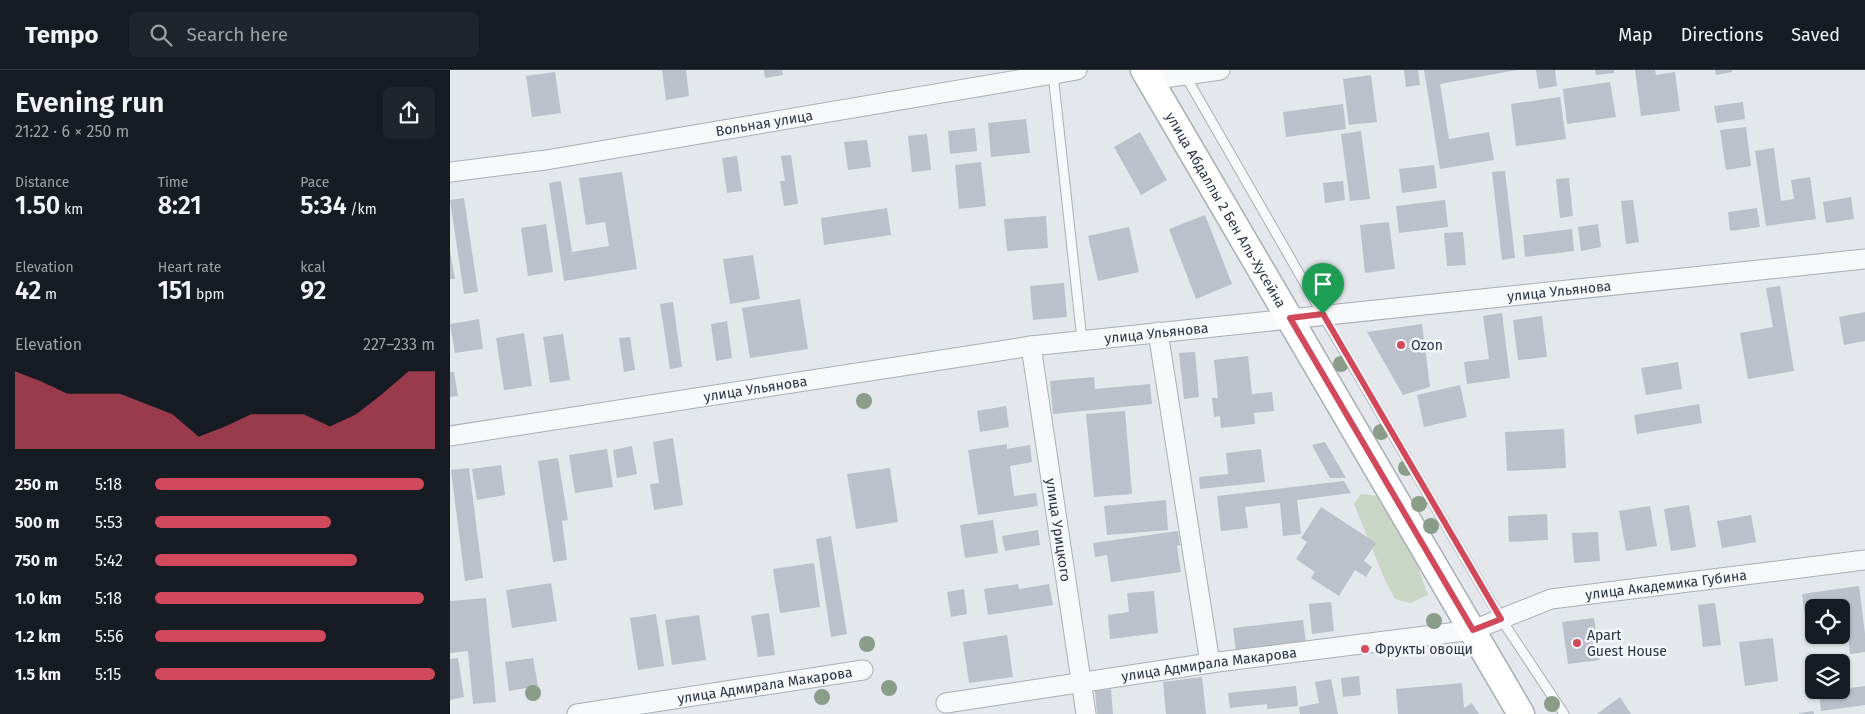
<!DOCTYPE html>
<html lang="en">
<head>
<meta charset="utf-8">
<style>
	body { margin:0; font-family:"Fira Sans",sans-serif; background:#20242c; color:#f1f3f6; height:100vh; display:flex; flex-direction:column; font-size:19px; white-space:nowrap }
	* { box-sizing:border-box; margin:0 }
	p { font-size:16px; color:#9ea1a6 }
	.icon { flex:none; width:28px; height:28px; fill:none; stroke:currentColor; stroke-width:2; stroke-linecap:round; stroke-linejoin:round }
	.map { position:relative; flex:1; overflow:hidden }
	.panel { display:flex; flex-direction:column; background:#171b24; width:450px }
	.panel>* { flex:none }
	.buttons { position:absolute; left:1355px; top:529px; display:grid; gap:10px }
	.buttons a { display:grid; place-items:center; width:45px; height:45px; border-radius:8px; background:#171b24; box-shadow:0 1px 4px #0004; font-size:25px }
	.pin { position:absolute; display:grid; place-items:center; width:42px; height:42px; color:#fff; margin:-51px -21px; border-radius:50% 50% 50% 0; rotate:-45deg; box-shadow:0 0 5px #0007 }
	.pin .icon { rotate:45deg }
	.round { display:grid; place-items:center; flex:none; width:52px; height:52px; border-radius:8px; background:#20242c }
	.head { display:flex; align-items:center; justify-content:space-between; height:85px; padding:0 15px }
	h1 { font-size:28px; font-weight:600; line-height:38px }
	.figures { display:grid; grid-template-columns:repeat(3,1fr); gap:8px; height:85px; padding:5px 15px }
	.figures div { display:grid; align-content:center }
	.figures b { font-size:25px; font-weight:600 }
	.figures small { font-size:14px; font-weight:400 }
	.figures p { font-size:14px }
	.chart { height:140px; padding:10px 15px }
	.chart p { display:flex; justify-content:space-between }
	.chart svg { width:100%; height:90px; margin-top:5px; fill:#d1495b; opacity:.7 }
	ul { padding:0 15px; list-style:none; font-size:16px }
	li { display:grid; grid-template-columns:80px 60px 1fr; align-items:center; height:38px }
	li i { height:12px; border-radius:6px; background:#d1495b }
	header { display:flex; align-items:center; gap:30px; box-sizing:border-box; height:70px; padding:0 25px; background:#171b24; border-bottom:1px solid #363941 }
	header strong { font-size:24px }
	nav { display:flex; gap:28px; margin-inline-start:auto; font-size:18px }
	.search { width:350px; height:45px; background:#20242c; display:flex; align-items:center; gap:12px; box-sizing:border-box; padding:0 18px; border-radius:8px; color:#9ea1a6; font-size:19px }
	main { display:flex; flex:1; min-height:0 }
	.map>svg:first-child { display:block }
</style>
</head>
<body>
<header>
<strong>Tempo</strong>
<div class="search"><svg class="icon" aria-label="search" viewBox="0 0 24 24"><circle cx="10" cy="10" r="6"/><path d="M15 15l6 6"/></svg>Search here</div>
<nav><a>Map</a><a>Directions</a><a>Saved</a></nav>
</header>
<main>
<section class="panel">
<div class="head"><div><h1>Evening run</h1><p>21:22 · 6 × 250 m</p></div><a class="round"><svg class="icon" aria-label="share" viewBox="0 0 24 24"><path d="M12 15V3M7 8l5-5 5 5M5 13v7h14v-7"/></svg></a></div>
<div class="figures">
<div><p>Distance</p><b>1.50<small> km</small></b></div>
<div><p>Time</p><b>8:21</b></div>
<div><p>Pace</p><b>5:34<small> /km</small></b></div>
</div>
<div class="figures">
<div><p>Elevation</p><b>42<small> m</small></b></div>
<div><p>Heart rate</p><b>151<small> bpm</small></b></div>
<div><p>kcal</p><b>92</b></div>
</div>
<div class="chart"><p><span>Elevation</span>227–233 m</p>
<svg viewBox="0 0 160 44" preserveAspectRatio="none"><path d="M0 44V6L10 11L20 17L30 17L40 17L50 22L60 27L70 38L80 33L90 27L100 27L110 27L120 33L130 27L140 17L150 6L160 6V44z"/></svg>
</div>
<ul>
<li><b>250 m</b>5:18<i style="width:96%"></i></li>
<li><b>500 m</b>5:53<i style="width:63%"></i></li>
<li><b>750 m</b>5:42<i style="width:72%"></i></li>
<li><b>1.0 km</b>5:18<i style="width:96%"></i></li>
<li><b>1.2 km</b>5:56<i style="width:61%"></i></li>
<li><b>1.5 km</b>5:15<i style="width:100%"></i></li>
</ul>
</section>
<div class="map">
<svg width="1415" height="644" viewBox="0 0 1415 644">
	<rect width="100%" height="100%" fill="#e4e7ec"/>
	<path fill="#c9d6c5" d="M911 424 930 426 957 467 978 525 960 533 945 529 935 510 904 434Z"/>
	<g fill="#bbc0ca">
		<path d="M212 0H236L239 26 216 30Z"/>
		<path d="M314 0H332L333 5 315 8Z"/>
		<path d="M954 0H968L970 15 956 17Z"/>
		<path d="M974 0H1067L990 14 999 69 1039 62 1044 90 990 99Z"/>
		<path d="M1086 0H1105L1107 16 1089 19Z"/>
		<path d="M1145 0H1164V3L1146 5Z"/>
		<path d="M1185 0H1205L1206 5 1225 2 1230 41 1191 46Z"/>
		<path d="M1265 0H1282V2L1266 5Z"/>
		<path d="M105 2 111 43 82 47 76 6Z"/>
		<path d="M921 5 927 52 899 55 893 9Z"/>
		<path d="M1160 12 1166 47 1117 54 1113 19Z"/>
		<path d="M1110 27 1116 69 1066 76 1061 34Z"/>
		<path d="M1293 32 1295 49 1267 53 1264 36Z"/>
		<path d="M893 34 896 59 836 67 833 42Z"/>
		<path d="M576 49 580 83 541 87 538 53Z"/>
		<path d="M1296 57 1301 96 1276 100 1270 60Z"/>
		<path d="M525 58 527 81 500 84 498 61Z"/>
		<path d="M911 61 920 129 900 131 891 64Z"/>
		<path d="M690 62 717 110 691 125 664 77Z"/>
		<path d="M477 64 481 100 462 102 458 66Z"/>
		<path d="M417 70 421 97 398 100 394 72Z"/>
		<path d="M1324 78 1331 131 1344 129 1341 110 1360 107 1366 149 1316 156 1305 81Z"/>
		<path d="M341 85 348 134 334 136 330 111H335L331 86Z"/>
		<path d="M287 86 292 121 277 123 272 88Z"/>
		<path d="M531 92 536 136 509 139 505 95Z"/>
		<path d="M984 95 987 118 952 123 949 99Z"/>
		<path d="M1055 101 1065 188 1052 190 1042 102Z"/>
		<path d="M172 102 187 199 114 211 99 113 111 111 122 182 159 176 155 152 136 155 129 108Z"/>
		<path d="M1119 108 1123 146 1110 148 1106 109Z"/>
		<path d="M893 111 895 130 875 133 873 113Z"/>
		<path d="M1401 127 1404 149 1376 153 1373 132Z"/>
		<path d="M14 128 28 222 14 224 0 130Z"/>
		<path d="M995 130 998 157 949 163 946 136Z"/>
		<path d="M1183 130 1189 172 1176 174 1171 131Z"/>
		<path d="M437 138 441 165 374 175 371 148Z"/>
		<path d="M1307 138 1310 157 1280 161 1278 142Z"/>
		<path d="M755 145 782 214 746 229 719 159Z"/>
		<path d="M596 146 598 178 557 181 554 149Z"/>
		<path d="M939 152 945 199 915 203 910 155Z"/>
		<path d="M96 154 103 202 78 206 71 158Z"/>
		<path d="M1148 154 1151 177 1131 181 1128 157Z"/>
		<path d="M679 157 689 202 648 211 638 166Z"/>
		<path d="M1122 159 1124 181 1075 187 1073 165Z"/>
		<path d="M1013 162 1016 195 997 196 994 163Z"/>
		<path d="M0 181 5 209H0Z"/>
		<path d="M303 185 310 229 280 234 273 189Z"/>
		<path d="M614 213 617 247 583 250 580 216Z"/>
		<path d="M1330 216 1344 301 1298 309 1290 263 1323 257 1316 218Z"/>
		<path d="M350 229 358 279 300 288 292 238Z"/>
		<path d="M223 232 232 297 220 299 210 234Z"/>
		<path d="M1415 242V271L1394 275 1389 247Z"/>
		<path d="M1052 243 1060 308 1017 314 1014 292 1039 289 1033 246Z"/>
		<path d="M1092 246 1097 287 1068 290 1063 250Z"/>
		<path d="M29 249 33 279 5 283 0 254Z"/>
		<path d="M277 251 282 288 266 291 261 254Z"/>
		<path d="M972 254 980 317 953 325 917 262Z"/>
		<path d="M74 263 82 316 54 320 46 268Z"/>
		<path d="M113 264 120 310 100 313 93 267Z"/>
		<path d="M180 267 185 300 174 302 169 268Z"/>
		<path d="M745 282 749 327 734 329 729 283Z"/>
		<path d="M798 286 802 324 822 322 824 341 804 343 805 354 771 358 770 346 764 347 762 328H768L764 290Z"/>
		<path d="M1228 292 1232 319 1196 325 1191 298Z"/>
		<path d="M0 302H4L8 326 0 327Z"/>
		<path d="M644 307 645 319 700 314 702 334 603 344 600 311Z"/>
		<path d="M1010 315 1017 347 974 357 967 325Z"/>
		<path d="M1249 334 1252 353 1187 364 1184 345Z"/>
		<path d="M556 336 559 357 530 362 527 341Z"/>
		<path d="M675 341 682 424 644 427 636 344Z"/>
		<path d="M1114 359 1116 398 1057 401 1055 362Z"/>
		<path d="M223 368 233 435 204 440 200 414 209 413 203 372Z"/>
		<path d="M875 372 896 408H880L862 375Z"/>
		<path d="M557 374V379L580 375 582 392 560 396 564 426 586 423 588 436 528 445 518 380Z"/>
		<path d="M182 376 187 404 167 408 163 380Z"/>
		<path d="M157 379 163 417 125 423 119 385Z"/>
		<path d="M811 379 815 412 750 419 749 407 778 404 776 383Z"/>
		<path d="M108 388 118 450 112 451 117 490 103 492 88 391Z"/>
		<path d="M51 395 55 425 27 430 22 399Z"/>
		<path d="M19 398 33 508 15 511 1 400Z"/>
		<path d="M440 398 448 452 406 459 397 404Z"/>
		<path d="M894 411 901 423 847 430 851 464 833 466 830 433 795 437 798 458 771 461 767 426Z"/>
		<path d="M716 430 718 460 657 465 654 436Z"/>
		<path d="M1239 435 1246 477 1221 481 1214 439Z"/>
		<path d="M1200 436 1207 476 1176 481 1169 441Z"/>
		<path d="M871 437 926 473 914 491 922 497 916 507 905 500 889 526 861 508 865 502 846 489 857 472 851 468Z"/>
		<path d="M1097 444 1098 470 1059 472 1058 446Z"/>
		<path d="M1301 445 1306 472 1272 478 1267 451Z"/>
		<path d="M543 450 548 483 515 488 510 455Z"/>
		<path d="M588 460 590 475 555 481 552 466Z"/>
		<path d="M728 461 730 475 727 476 731 502 661 512 657 485 645 487 643 473Z"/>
		<path d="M1148 462 1150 491 1124 493 1122 463Z"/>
		<path d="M381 466 397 564 381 567 366 469Z"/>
		<path d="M364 493 370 537 330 543 323 499Z"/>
		<path d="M101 513 107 551 62 558 56 520Z"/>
		<path d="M568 514 569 519 599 514 603 535 538 545 534 519Z"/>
		<path d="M1409 516 1415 564V582L1400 584 1394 534 1377 538H1364V552L1356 553 1352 524Z"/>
		<path d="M514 519 517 544 501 547 497 522Z"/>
		<path d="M704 521 708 563 660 569 658 545 679 542 677 523Z"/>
		<path d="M36 528 46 632 23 634 18 581 0 583V531Z"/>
		<path d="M881 532 884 561 862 564 859 534Z"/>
		<path d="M1265 533 1271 575 1253 577 1248 535Z"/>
		<path d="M319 543 325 585 308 587 301 546Z"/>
		<path d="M206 544 214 596 188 600 180 548Z"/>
		<path d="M249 545 256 590 222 595 215 550Z"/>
		<path d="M1144 548 1150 590 1118 594 1112 552Z"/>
		<path d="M853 550 856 573 786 582 783 558Z"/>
		<path d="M557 565 563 607 519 613 513 572Z"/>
		<path d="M1323 568 1328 611 1295 616 1289 572Z"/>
		<path d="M8 588 14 627 0 630V589Z"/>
		<path d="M83 588 88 616 59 621 55 592Z"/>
		<path d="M909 606 911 625 893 627 891 608Z"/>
		<path d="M752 607 756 644H716L713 612Z"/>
		<path d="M881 609 888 644H850L849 637 869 633 865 612Z"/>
		<path d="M1012 613 1014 638 1022 633 1029 644H948L946 619Z"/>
		<path d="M846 616 848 636 817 639V634L780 638 778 623Z"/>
		<path d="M1415 616V635L1371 641 1369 622Z"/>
		<path d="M661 619 663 644H647L645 621Z"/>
		<path d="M1170 627 1181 644H1147Z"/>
		<path d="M1363 641 1364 644H1349V643Z"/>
	</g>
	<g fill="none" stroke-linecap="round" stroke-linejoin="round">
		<g stroke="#a9aeb7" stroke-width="11">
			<g id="lane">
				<path d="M603 4 632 270"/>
				<path d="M735 5 873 245 1051 549 1114 644"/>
			</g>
		</g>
		<g stroke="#a9aeb7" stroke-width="21">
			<g id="street">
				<path d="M700 10 770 0"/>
				<path id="s1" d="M0 102 96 90 627 0"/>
				<path d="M708 262 760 593"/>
				<path id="s2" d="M581 276 636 644"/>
				<path id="s3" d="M0 366 581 276 1415 189"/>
				<path id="s4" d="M496 633 760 593 1023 560 1101 529 1415 490"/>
				<path id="s5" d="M127 644 413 600"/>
			</g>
		</g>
		<g stroke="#a9aeb7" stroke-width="29">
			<g id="secondary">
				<path id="s6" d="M694 0 1071 644"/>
			</g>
		</g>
		<use href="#lane" stroke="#f7f8fa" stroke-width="9"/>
		<use href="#street" stroke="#f7f8fa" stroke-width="19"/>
		<use href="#secondary" stroke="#fff" stroke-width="26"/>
	</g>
	<g fill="#899d89">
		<circle cx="891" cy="294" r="8"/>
		<circle cx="414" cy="331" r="8"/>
		<circle cx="931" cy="362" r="8"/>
		<circle cx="956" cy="398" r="8"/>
		<circle cx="969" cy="434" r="8"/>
		<circle cx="981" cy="456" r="8"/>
		<circle cx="984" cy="551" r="8"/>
		<circle cx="417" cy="574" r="8"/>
		<circle cx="439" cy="618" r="8"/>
		<circle cx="83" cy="623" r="8"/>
		<circle cx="372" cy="627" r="8"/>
		<circle cx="1102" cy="634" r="8"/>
	</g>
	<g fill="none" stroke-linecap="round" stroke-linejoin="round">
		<g stroke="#fff" stroke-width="10">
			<path id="route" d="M873 244 1051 549 1023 560 840 248Z"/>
		</g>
		<use href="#route" stroke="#d1495b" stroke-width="6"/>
	</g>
	<g fill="#d1495b" stroke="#f4f6f9" stroke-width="2">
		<circle cx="951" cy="275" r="5"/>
		<circle cx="1127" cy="573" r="5"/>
		<circle cx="915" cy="579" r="5"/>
	</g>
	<g text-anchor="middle" stroke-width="5" stroke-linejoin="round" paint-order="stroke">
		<g font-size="14" fill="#2b3445" stroke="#f4f6f9">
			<text dy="5" stroke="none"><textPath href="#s1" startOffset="318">Вольная улица</textPath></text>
			<text dy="5" stroke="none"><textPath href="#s6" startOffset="162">улица Абдаллы 2 Бен Аль-Хусейна</textPath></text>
			<text dy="5" stroke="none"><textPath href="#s3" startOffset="1119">улица Ульянова</textPath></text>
			<text dy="5" stroke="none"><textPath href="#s3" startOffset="714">улица Ульянова</textPath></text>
			<text dy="5" stroke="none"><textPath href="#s3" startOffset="309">улица Ульянова</textPath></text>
			<text dy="5" stroke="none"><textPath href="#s2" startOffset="186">улица Урицкого</textPath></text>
			<text dy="5" stroke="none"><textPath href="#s4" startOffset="732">улица Академика Губина</textPath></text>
			<text dy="5" stroke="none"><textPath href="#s4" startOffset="266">улица Адмирала Макарова</textPath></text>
			<text dy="5" stroke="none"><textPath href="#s5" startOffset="190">улица Адмирала Макарова</textPath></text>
		</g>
		<g font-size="14" fill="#2b3445" stroke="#f4f6f9" text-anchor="start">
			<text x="961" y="280">Ozon</text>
			<text x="1137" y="570">Apart<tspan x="1137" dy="16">Guest House</tspan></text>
			<text x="925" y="584">Фрукты овощи</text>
		</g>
	</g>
</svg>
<div class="buttons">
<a><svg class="icon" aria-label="locate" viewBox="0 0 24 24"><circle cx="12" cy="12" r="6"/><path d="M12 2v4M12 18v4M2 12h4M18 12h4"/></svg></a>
<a><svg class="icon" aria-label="layers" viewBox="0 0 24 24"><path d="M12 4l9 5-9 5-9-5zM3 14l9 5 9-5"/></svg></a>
</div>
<div class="pin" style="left:873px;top:244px;background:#1e9e55"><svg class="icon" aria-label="arrive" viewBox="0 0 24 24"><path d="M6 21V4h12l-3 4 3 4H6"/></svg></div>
</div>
</main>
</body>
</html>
